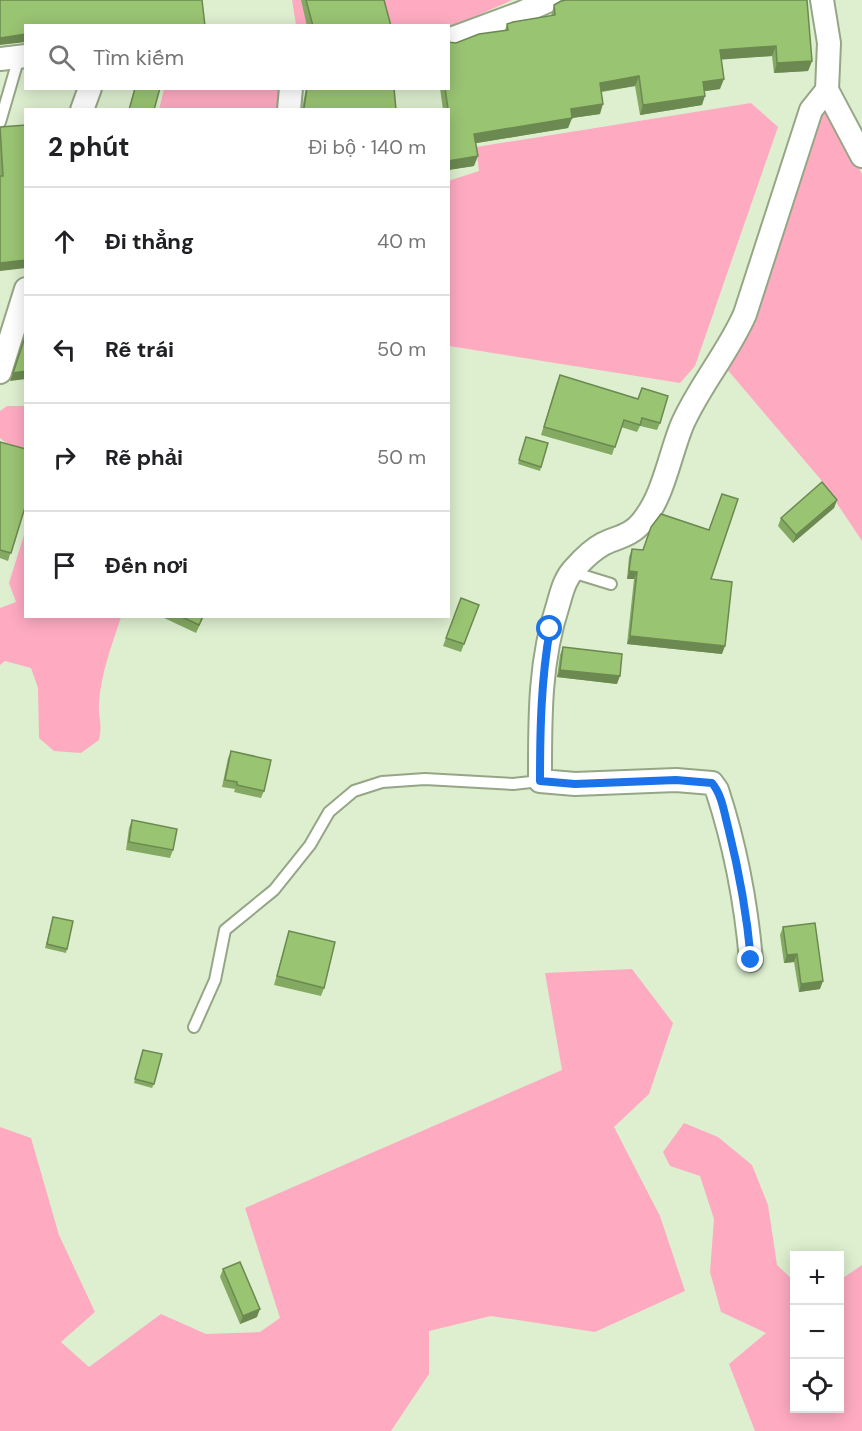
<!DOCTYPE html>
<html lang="vi">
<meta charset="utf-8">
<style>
body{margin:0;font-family:"DM Sans",sans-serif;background:#f6f6f6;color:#202124}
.controls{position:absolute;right:18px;bottom:18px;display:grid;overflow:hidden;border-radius:0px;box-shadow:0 3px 15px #0003}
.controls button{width:54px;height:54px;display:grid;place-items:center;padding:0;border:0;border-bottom:2px solid #e0e0e0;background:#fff;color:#202124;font:30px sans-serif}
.stop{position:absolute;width:18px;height:18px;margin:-14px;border:4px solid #1a73e8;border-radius:50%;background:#fff}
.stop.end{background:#1a73e8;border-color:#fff;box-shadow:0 2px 6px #0008}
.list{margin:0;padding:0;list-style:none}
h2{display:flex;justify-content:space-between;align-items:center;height:78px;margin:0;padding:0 24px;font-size:26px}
h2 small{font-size:20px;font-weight:400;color:#757577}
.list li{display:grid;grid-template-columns:39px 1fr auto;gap:18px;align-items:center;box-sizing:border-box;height:108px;padding:0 24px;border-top:2px solid #e0e0e0}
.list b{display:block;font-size:22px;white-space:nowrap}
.list em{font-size:20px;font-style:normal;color:#757577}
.icon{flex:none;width:33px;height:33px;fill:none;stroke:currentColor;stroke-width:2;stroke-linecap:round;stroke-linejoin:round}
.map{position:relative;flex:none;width:862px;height:1431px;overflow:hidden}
.search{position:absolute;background:#fff;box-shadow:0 3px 15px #0003;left:24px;top:24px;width:426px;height:66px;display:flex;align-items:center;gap:15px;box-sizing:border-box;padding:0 21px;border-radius:0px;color:#757577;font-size:22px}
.panel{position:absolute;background:#fff;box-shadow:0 3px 15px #0003;left:24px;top:108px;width:426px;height:510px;border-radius:0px}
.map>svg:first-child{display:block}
</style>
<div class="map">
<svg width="862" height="1431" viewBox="0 0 862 1431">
<rect width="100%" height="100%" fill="#ddefcf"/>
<g fill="#feabc2">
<polygon points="292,0 512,0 449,28 448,26 296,25"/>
<polygon points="164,89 286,89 283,109 159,110"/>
<polygon points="751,103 778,127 695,366 680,383 449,346 448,181 479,171 476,147"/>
<polygon points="825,106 862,174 862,541 822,481 726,368 815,114"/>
<polygon points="7,406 25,406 25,449 6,443 0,438 0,411"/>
<path d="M25,532L26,616L121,617C112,645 101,673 99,703C98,719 103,723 99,740L81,753L54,751L39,738L38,688L31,668L5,661L0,665V608L16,602L9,583Z"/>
<polygon points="632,969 673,1023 649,1094 614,1127 660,1216 685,1291 595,1332 491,1316 429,1331 429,1374 391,1431 0,1431 0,1127 31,1138 59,1235 95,1312 61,1342 89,1367 161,1314 206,1334 260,1332 280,1318 245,1208 562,1070 545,973"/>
<polygon points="684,1123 718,1137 752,1165 768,1205 777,1265 794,1281 794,1408 840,1408 840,1280 862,1265 862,1431 755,1431 729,1364 766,1333 721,1312 710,1272 714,1219 700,1176 670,1166 663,1152"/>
</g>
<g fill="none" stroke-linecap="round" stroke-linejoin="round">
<g stroke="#95a687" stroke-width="14">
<g id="lane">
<polyline points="0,122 19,57"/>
<polyline points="572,572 611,584"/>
<polyline points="194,1027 215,980 225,930 274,890 310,845 329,812 354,791 382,782 425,779 513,784 540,781"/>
</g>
</g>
<g stroke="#95a687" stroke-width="26">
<g id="street">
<polyline points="448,40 521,13 550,0"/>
<polyline points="0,59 26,56"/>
<polyline points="827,90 862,156"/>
<polyline points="82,110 90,88"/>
<polyline points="289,110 291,88"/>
<polyline points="0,372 26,289"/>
<path d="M751,960C746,902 735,845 717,790L712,783L676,780L575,784L540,781C540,721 539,662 558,605C562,591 565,578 575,568C583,559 592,550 603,544C617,537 631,536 642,522C664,495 669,457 682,425C699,386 728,353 745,314L811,110L827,90L829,43L822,0"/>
</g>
</g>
<use href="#lane" stroke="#fff" stroke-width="10"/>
<use href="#street" stroke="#fff" stroke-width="22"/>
</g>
<g fill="#84a962">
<polygon points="301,0 384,0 391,26 307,26"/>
<polygon points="807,0 812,61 808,71 774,73 772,56 721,59 720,89 704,91 702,105 640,115 635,86 602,92 600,114 572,118 568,128 476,143 474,166 448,170 448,110 443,110 440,88 448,88 456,43 505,30 507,24 551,16 554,5"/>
<polygon points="306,88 307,88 396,110 302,109"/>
<polygon points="26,125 0,271 0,127"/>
<polygon points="557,382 660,423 657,430 640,426 637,432 621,427 612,455 541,435"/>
<polygon points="526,437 548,443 540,471 518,464"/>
<polygon points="0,442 26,449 26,513 23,512 8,561 0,558"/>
<polygon points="837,500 834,508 793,543 778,526 781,518"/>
<polygon points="632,549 711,579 722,654 627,644 634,579 627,579 629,557"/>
<polygon points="461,598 479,605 461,652 443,646"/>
<polygon points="160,616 204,616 196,633"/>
<polygon points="563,647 617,684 557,677 560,655"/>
<polygon points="231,751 264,791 261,798 234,792 235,789 222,787 228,758"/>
<polygon points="132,820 173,850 170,858 126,850 129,828"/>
<polygon points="53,917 67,949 66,953 45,948"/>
<polygon points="783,927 820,989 799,992 794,962 784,963 780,935"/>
<polygon points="289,931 324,988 321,996 274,985"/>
<polygon points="142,1054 154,1084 152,1088 134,1083"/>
<polygon points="223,1269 257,1317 240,1324 220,1277"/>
</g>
<g fill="#6b8950">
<polygon points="26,34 26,42 0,45 0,38 2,37"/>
<polygon points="776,46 772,56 716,60 720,50"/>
<polygon points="812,61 808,71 774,73 777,63"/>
<polygon points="639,76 635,86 597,92 600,83"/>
<polygon points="724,79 720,89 699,92 703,82"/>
<polygon points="705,96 702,105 640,115 643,105"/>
<polygon points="603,104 600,114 572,118 568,128 471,144 474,134 571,109"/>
<polygon points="478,156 474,166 448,170 448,161"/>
<polygon points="26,260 26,268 0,271 0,263"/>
<polygon points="26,371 26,379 10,381 13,373"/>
<polygon points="837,500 834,508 793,543 796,535"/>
<polygon points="629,571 637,572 634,579 627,579"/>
<polygon points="630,636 725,646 722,654 627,644"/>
<polygon points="560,670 620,676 617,684 557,677"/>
<polygon points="797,954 794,962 784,963 787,955"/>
<polygon points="823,981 820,989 799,992 801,984"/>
<polygon points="260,1309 257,1317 240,1324 243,1316"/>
</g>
<g fill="#99c472" stroke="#6b8950" stroke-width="1.5">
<polygon points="0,0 202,0 205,26 26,26 26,34 0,38"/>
<polygon points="306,0 384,0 391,26 313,26"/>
<polygon points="566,0 807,0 812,61 777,63 776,46 720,50 724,79 703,82 705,96 643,105 639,76 600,83 603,104 571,109 572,118 474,134 478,156 448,161 448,110 444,110 448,109 445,88 448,88 448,42 456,43 479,34 508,30 507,24 513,22 555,15 554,5 561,1"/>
<polygon points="135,88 160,88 154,110 129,110"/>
<polygon points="307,88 394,88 396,110 301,110 304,108"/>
<polygon points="26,125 26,260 0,263 0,176 3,176 0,127"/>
<polygon points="26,334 26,371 13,373"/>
<polygon points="560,375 638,399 642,388 668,396 660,423 642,418 640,425 624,420 615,447 544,427"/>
<polygon points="526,437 548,443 541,467 519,460"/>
<polygon points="0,442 26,449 26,504 11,553 0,550"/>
<polygon points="822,482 837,500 796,535 781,518"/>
<polygon points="722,494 738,499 711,579 732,582 725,646 630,636 637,572 629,571 632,549 643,550 651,527 661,514 709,530"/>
<polygon points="461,598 479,605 464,644 446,638"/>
<polygon points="180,616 203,616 199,625"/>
<polygon points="563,647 622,654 620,676 560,670"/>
<polygon points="231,751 271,760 264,791 237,785 237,782 225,780"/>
<polygon points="132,820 177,829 173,850 129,842"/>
<polygon points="53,917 73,921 67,949 47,944"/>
<polygon points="815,923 823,981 801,984 797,954 787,955 783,927"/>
<polygon points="289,931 335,942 324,988 277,976"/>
<polygon points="143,1050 162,1054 154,1084 135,1079"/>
<polygon points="240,1262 260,1309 243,1316 223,1269"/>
</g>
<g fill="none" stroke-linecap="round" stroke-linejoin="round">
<path stroke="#1a73e8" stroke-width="8" d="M550,629C541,680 540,730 540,781L575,784L676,780L712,783C722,795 724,812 728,827C739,871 747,915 751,960"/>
</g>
</svg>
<div class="controls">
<button>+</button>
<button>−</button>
<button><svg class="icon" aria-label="locate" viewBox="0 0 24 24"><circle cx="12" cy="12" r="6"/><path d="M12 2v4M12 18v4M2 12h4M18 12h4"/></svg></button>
</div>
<div class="stop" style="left:550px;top:629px"></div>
<div class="stop end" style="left:751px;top:960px"></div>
<div class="search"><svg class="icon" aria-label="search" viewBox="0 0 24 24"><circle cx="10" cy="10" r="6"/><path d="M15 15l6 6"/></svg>Tìm kiếm</div>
<section class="panel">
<h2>2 phút<small>Đi bộ · 140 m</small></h2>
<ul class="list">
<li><svg class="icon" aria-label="ahead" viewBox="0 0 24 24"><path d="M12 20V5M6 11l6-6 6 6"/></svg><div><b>Đi thẳng</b></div><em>40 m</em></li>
<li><svg class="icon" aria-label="left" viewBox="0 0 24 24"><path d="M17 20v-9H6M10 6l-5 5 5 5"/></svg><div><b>Rẽ trái</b></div><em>50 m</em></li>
<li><svg class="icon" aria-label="right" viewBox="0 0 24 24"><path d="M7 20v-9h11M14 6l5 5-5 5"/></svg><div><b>Rẽ phải</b></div><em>50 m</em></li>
<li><svg class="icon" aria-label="arrive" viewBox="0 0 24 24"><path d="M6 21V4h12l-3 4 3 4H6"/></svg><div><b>Đến nơi</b></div></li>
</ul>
</section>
</div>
